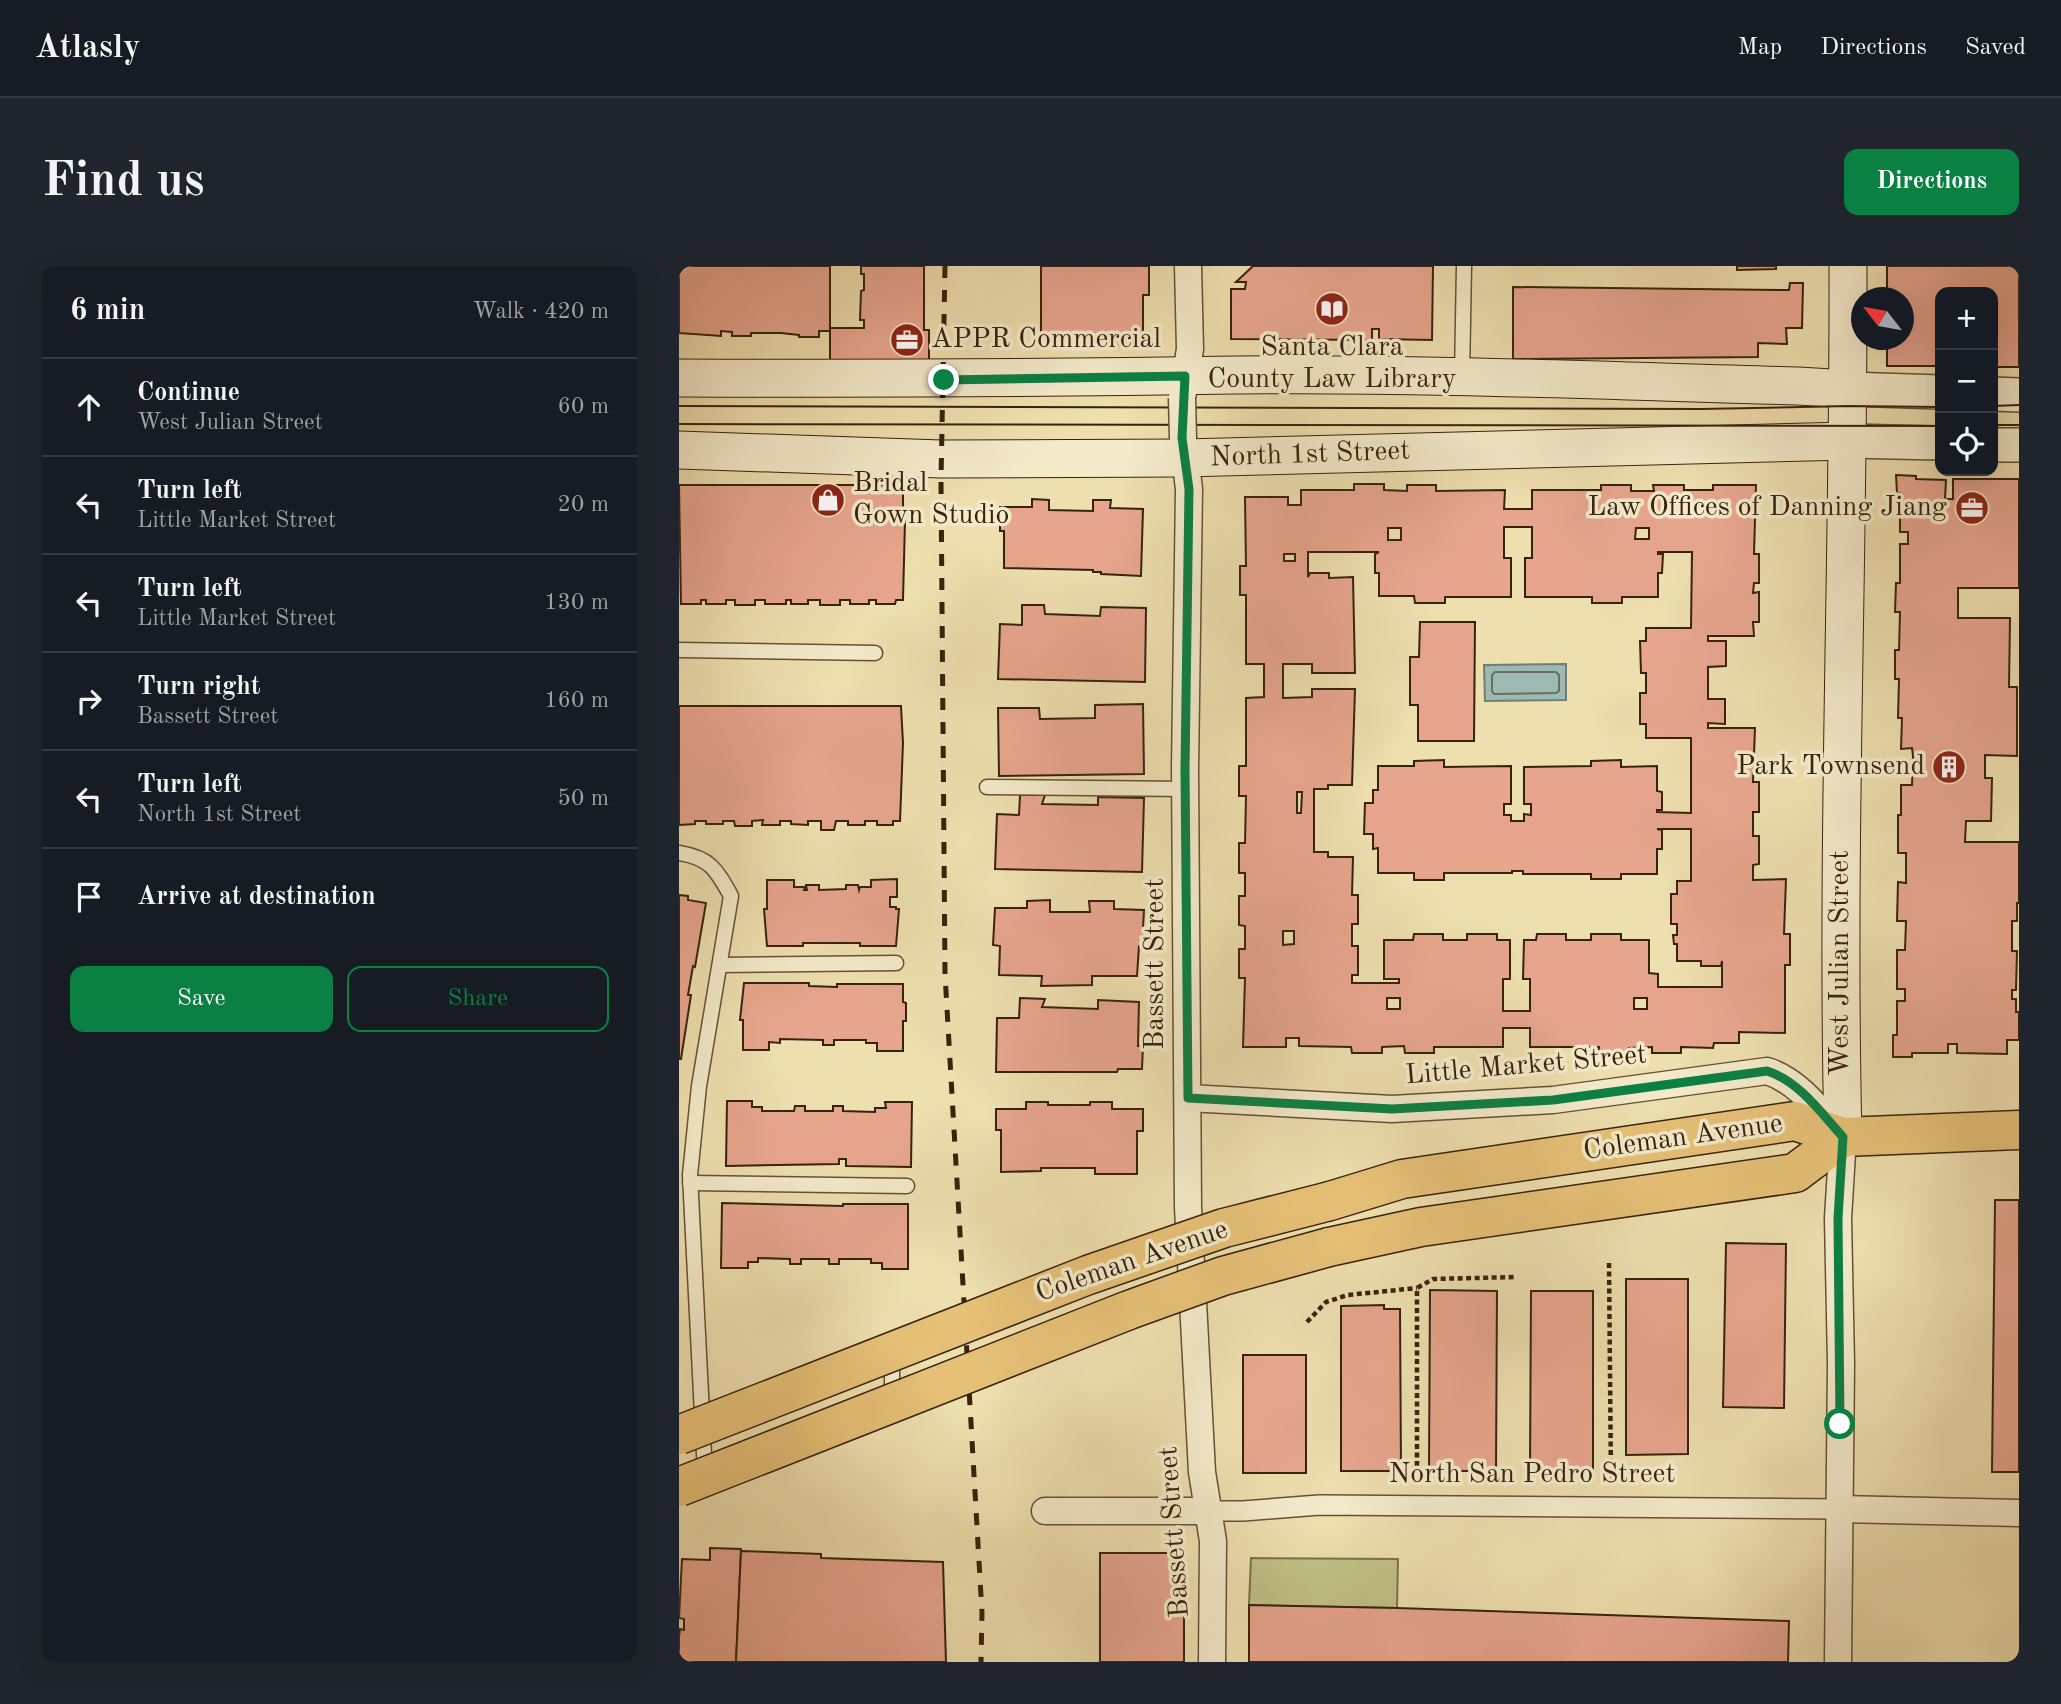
<!DOCTYPE html>
<meta charset="utf-8">
<style>
body{margin:0;font-family:"Old Standard TT",serif;background:#20242c;color:#f1f3f6}
.controls{position:absolute;right:21px;top:21px;display:grid;overflow:hidden;border-radius:14px;box-shadow:0 7px 28px #0002}
.controls button{width:63px;height:63px;display:grid;place-items:center;padding:0;border:0;border-bottom:2px solid #363941;background:#171b24;color:#f1f3f6;font:35px sans-serif}
.compass{position:absolute;left:1172px;top:21px;width:63px;height:63px;border-radius:50%;background:#171b24;box-shadow:0 7px 28px #0002;rotate:301deg}
.stop{position:absolute;width:21px;height:21px;margin:-16px;border:5px solid #0b8043;border-radius:50%;background:#fff}
.stop.end{background:#0b8043;border-color:#fff;box-shadow:0 2px 7px #0008}
.list{margin:0;padding:0;list-style:none}
h2{display:flex;justify-content:space-between;align-items:center;height:91px;margin:0;padding:0 28px;font-size:30px}
h2 small{font-size:23px;font-weight:400;color:#9ea1a6}
.list li{display:grid;grid-template-columns:46px 1fr auto;gap:21px;align-items:center;box-sizing:border-box;height:98px;padding:0 28px;border-top:2px solid #363941}
.list b{display:block;font-size:26px;white-space:nowrap}
.list p{margin:0;font-size:23px;white-space:nowrap;color:#9ea1a6}
.list em{font-size:23px;font-style:normal;color:#9ea1a6}
.actions{display:flex;gap:14px;padding:21px 28px}
.actions a{flex:1;padding:16px 0;border:2px solid #0b8043;border-radius:14px;text-align:center;font-size:24px;color:#0b8043}
.actions .main{background:#0b8043;color:#fff}
.icon{flex:none;width:38px;height:38px;fill:none;stroke:currentColor;stroke-width:2;stroke-linecap:round;stroke-linejoin:round}
.map{position:relative;flex:none;width:1340px;height:1396px;overflow:hidden;border-radius:14px}
header{display:flex;align-items:center;gap:42px;box-sizing:border-box;height:98px;padding:0 35px;background:#171b24;border-bottom:2px solid #363941}
header strong{font-size:33px}
nav{display:flex;gap:38px;margin-inline-start:auto;font-size:24px}
.intro{display:flex;align-items:center;justify-content:space-between;box-sizing:border-box;height:168px;padding:0 42px}
h1{margin:0;font-size:49px}
.button{padding:18px 32px;border-radius:14px;background:#0b8043;color:#fff;font-size:24px;font-weight:700}
main{display:flex;gap:42px;padding:0 42px}
aside{flex:1;background:#171b24;border-radius:14px;box-shadow:0 7px 28px #0002}
.map>svg:first-child{display:block}
</style>
<header>
<strong>Atlasly</strong>
<nav><a>Map</a><a>Directions</a><a>Saved</a></nav>
</header>
<div class="intro"><h1>Find us</h1><a class="button">Directions</a></div>
<main>
<aside>
<h2>6 min<small>Walk · 420 m</small></h2>
<ul class="list">
<li><svg class="icon" aria-label="ahead" viewBox="0 0 24 24"><path d="M12 20V5M6 11l6-6 6 6"/></svg><div><b>Continue</b><p>West Julian Street</p></div><em>60 m</em></li>
<li><svg class="icon" aria-label="left" viewBox="0 0 24 24"><path d="M17 20v-9H6M10 6l-5 5 5 5"/></svg><div><b>Turn left</b><p>Little Market Street</p></div><em>20 m</em></li>
<li><svg class="icon" aria-label="left" viewBox="0 0 24 24"><path d="M17 20v-9H6M10 6l-5 5 5 5"/></svg><div><b>Turn left</b><p>Little Market Street</p></div><em>130 m</em></li>
<li><svg class="icon" aria-label="right" viewBox="0 0 24 24"><path d="M7 20v-9h11M14 6l5 5-5 5"/></svg><div><b>Turn right</b><p>Bassett Street</p></div><em>160 m</em></li>
<li><svg class="icon" aria-label="left" viewBox="0 0 24 24"><path d="M17 20v-9H6M10 6l-5 5 5 5"/></svg><div><b>Turn left</b><p>North 1st Street</p></div><em>50 m</em></li>
<li><svg class="icon" aria-label="arrive" viewBox="0 0 24 24"><path d="M6 21V4h12l-3 4 3 4H6"/></svg><div><b>Arrive at destination</b></div></li>
</ul>
<div class="actions"><a class="main">Save</a><a>Share</a></div>
</aside>
<div class="map">
<svg width="1340" height="1396" viewBox="0 0 1340 1396">
<rect width="100%" height="100%" fill="#eedfae"/>
<filter id="stains"><feTurbulence type="fractalNoise" baseFrequency=".00286" numOctaves="4"/><feColorMatrix values="0 0 0 0 .2 0 0 0 0 .09 0 0 0 0 .02 0 0 0 .5 -.17"/></filter>
<radialGradient id="worn" r=".72"><stop offset=".6" stop-color="#630" stop-opacity="0"/><stop offset="1" stop-color="#630" stop-opacity=".3"/></radialGradient>
<polygon fill="#c0c085" stroke="#7c714a" stroke-width="2" points="572,1292 719,1293 718,1342 570,1339"/>
<polygon fill="#9cbab3" stroke="#747d71" stroke-width="2" points="887,398 887,434 806,435 805,399"/>
<g fill="none" stroke-linecap="round" stroke-linejoin="round">
<polygon stroke="#6a6e61" stroke-width="2" points="816,406 877,406 880,409 880,425 877,427 815,428 813,425 813,409"/>
</g>
<g fill="#e7a58e" stroke="#37220f" stroke-width="2" fill-rule="evenodd">
<polygon points="0,0 151,0 151,65 140,65 140,71 120,71 120,69 102,67 72,67 72,70 53,70 53,66 42,65 42,70 0,67"/>
<polygon points="182,0 245,0 245,64 250,64 250,94 151,94 151,62 185,62 185,54 181,54 182,25 185,24 185,8 182,8"/>
<polygon points="362,0 470,0 470,29 464,29 464,79 362,80"/>
<polygon points="574,0 754,0 753,74 700,73 700,63 693,63 693,74 552,73 552,23 566,23 567,16 557,16"/>
<polygon points="1058,0 1097,0 1097,3 1058,4"/>
<polygon points="1208,0 1340,0 1340,101 1314,101 1314,26 1261,26 1261,100 1208,100 1208,74 1224,74 1224,32 1208,32"/>
<polygon points="1111,17 1124,17 1123,62 1107,62 1108,78 1079,77 1079,91 834,93 834,21 1110,24"/>
<polygon points="1217,209 1237,210 1237,213 1267,214 1266,233 1274,233 1274,213 1340,213 1340,322 1279,322 1279,352 1331,352 1330,421 1338,421 1338,490 1306,489 1306,512 1313,512 1312,555 1287,555 1286,576 1340,576 1340,637 1338,637 1338,655 1333,655 1333,685 1338,685 1337,724 1333,724 1333,733 1337,733 1337,746 1340,746 1340,774 1328,774 1328,788 1278,787 1278,778 1269,778 1269,787 1233,787 1233,791 1214,791 1214,769 1218,769 1218,735 1226,735 1226,723 1218,723 1218,684 1226,684 1227,655 1218,655 1219,616 1227,617 1227,587 1219,587 1219,549 1222,549 1222,519 1233,519 1234,490 1233,482 1222,483 1223,452 1219,452 1220,413 1216,413 1216,384 1220,384 1221,346 1216,346 1217,317 1221,317 1221,278 1229,278 1229,266 1221,266 1221,227 1218,227"/>
<path d="M675,218H705V224L728,225V219H757V225L826,224L825,243H853V224H922V219H952V225H975L974,219H1005V224H1034V219H1077L1075,288H1080V317H1075L1074,327L1080,326V356H1074L1075,370H1029V375H1047V400L1029,401V433H1046V458L1029,457V462H1076L1074,516H1080V546H1074V570H1080V598L1074,599V614L1107,613L1105,668H1111V699H1106V767L1060,766V777H1035L1034,782L1002,781V787H973V781L950,782V787H919L920,781H851V762H824V781H755V787H726L725,780L703,781V787H673L672,781L620,780V772H607V781H564L566,712H560V683H566V660L560,659V630H566V607H560V577H566L567,530H560V500H567V432L585,431V398H567V329H561V300H567L566,231H609V239H622V224H675ZM825,261H853V292H846V331H913V337H943V331H979V307H983L984,288H979V286H1013L1012,362H967V375H961L962,407H967V427H961V458H967V472H1012V547L978,546V544H983V526L978,525V500L942,501V494L912,495V500L845,501V538H852V549L845,548V555H832V549H825V538H832V500L765,501V494L735,495V500H699V524H694V537H686L685,568H694V583L699,582V607H735V614H765V607H833V605H844V608H912V613H942V608H978V583H983V564L978,563H1012V615H998V628H992V658H998V669H994L995,678H998V695H1022V700H1042L1043,695V721H979V708L970,707V674H942V668H912V674H887V668H858L857,674H845L844,713H851V745H824V713H831V674H818V668H788V674H764V668H735L734,674H705V713H720V717H673V709H679V680H673V658H679V629H673L674,591H649V586H635V523H649V519H673L676,423H633V431L604,432V398H633V407H676L674,311L650,312V307H631L629,311V286H700L696,288V307H700V330H735L736,337H766V331H832V292H825ZM709,262H722V274H709ZM957,262H970V273H956ZM605,288H616V295H605ZM618,526H623L622,547H618ZM604,665H615V678L604,679ZM708,732H721V743H708ZM955,732H968V743H955Z"/>
<polygon points="0,219 224,219 224,255 226,255 224,334 217,334 216,338 197,338 197,334 190,334 190,338 171,338 171,334 161,334 161,339 141,339 141,334 129,334 129,338 112,338 112,334 107,334 107,338 86,338 86,334 76,334 76,339 56,339 56,334 47,334 47,338 27,338 27,334 22,334 22,338 2,338"/>
<polygon points="353,233 370,234 370,244 414,245 414,234 432,234 431,242 464,243 462,310 422,308 422,306 414,306 414,304 325,302 325,265 321,265 321,241 353,241"/>
<polygon points="343,339 365,339 366,348 421,350 422,341 467,342 466,416 319,413 321,358 343,359"/>
<polygon points="741,356 796,356 795,475 739,475 739,439 731,439 731,391 740,391"/>
<polygon points="464,438 465,508 320,510 319,442 360,442 361,453 416,452 416,439"/>
<polygon points="0,440 222,440 224,477 221,555 214,555 214,559 198,559 198,555 186,555 186,559 169,559 169,555 157,555 155,564 142,564 142,555 129,555 129,559 112,558 112,555 101,555 101,559 83,559 84,554 73,555 73,560 56,560 55,555 44,555 44,558 27,558 27,555 16,555 16,558 0,559"/>
<polygon points="341,529 366,529 363,538 419,539 419,531 465,532 463,606 316,603 318,548 340,549"/>
<polygon points="218,613 218,631 211,631 211,641 217,641 217,643 220,643 217,680 181,680 181,677 124,677 124,680 88,680 85,643 88,643 88,614 115,614 115,621 126,621 125,624 128,624 127,619 140,619 140,624 167,623 167,619 179,619 180,624 181,621 192,621 192,614"/>
<polygon points="0,629 9,630 9,634 27,637 16,701 14,700 9,729 12,729 2,793 0,793"/>
<polygon points="371,634 371,646 411,646 410,635 435,635 435,643 465,644 463,680 460,680 458,710 413,710 413,719 362,720 363,710 320,709 321,680 314,679 316,642 348,642 348,635"/>
<polygon points="65,717 130,717 130,720 158,721 158,718 224,718 224,736 227,737 227,755 224,755 224,785 198,785 198,777 187,777 187,774 155,774 155,779 144,779 144,774 101,773 101,777 90,776 90,784 64,784 64,754 61,754"/>
<polygon points="341,732 366,733 363,741 419,743 419,734 460,736 459,780 464,780 463,803 439,803 438,806 317,806 318,752 340,752"/>
<polygon points="48,835 73,835 73,841 83,841 83,845 115,845 116,840 126,840 126,845 154,845 154,840 164,840 164,845 196,846 196,842 207,842 206,836 233,836 232,901 167,900 167,893 160,893 160,898 47,900"/>
<polygon points="347,836 369,836 369,839 411,839 411,836 433,836 433,843 464,843 464,865 458,865 458,908 416,908 416,902 362,902 362,905 322,906 322,864 317,864 317,843 347,843"/>
<polygon points="1316,934 1340,934 1340,1206 1313,1206"/>
<polygon points="43,937 164,940 164,938 229,938 229,1003 203,1003 203,997 192,997 192,993 160,993 160,998 150,998 150,993 122,993 122,998 111,998 111,993 79,992 79,996 69,996 69,1002 42,1002"/>
<polygon points="1047,977 1107,978 1105,1142 1044,1141"/>
<polygon points="947,1013 1009,1013 1009,1188 947,1189"/>
<polygon points="751,1024 818,1025 817,1205 750,1205"/>
<polygon points="852,1025 914,1025 914,1205 851,1205"/>
<polygon points="705,1039 705,1043 721,1043 722,1205 662,1205 662,1040"/>
<rect x="564" y="1089" width="63" height="118"/>
<polygon points="31,1282 62,1283 57,1396 0,1396 0,1371 1,1363 5,1364 5,1353 0,1352 3,1293 31,1294"/>
<polygon points="62,1285 142,1288 142,1292 264,1296 267,1396 57,1396"/>
<rect x="421" y="1287" width="84" height="109"/>
<polygon points="570,1339 718,1342 1110,1355 1109,1396 570,1396"/>
</g>
<g fill="none" stroke-linecap="round" stroke-linejoin="round">
<g stroke="#655137" stroke-width="17">
<g id="service">
<polyline points="783,110 785,0"/>
<polyline points="0,384 196,387"/>
<polyline points="308,521 507,523"/>
<path d="M0,587C31,592 37,603 52,630L20,820L11,909L26,1208"/>
<polyline points="41,699 217,697"/>
<polyline points="11,917 228,920"/>
<polyline points="213,1134 213,1087"/>
</g>
</g>
<g stroke="#655137" stroke-width="22">
<polyline id="pedestrian" points="529,1245 564,1245 640,1239 1160,1243"/>
</g>
<g stroke="#655137" stroke-width="29">
<g id="minor">
<polyline points="504,127 511,83 509,0"/>
<polyline points="504,174 510,223 506,503 509,941 523,1206 534,1275 533,1396"/>
<path d="M509,832L713,843L874,834L1088,805C1120,815 1142,847 1164,871L1159,952L1162,1098L1159,1396"/>
<polyline points="1160,1243 1340,1247"/>
<polyline points="366,1245 529,1245"/>
</g>
</g>
<g stroke="#655137" stroke-width="36">
<g id="tertiary">
<polyline points="1169,123 1261,126"/>
<polyline points="1314,128 1340,129"/>
<polyline points="1169,175 1261,177"/>
<polyline points="1314,179 1340,179"/>
</g>
</g>
<g stroke="#37220f" stroke-width="39">
<g id="secondary">
<path d="M0,112C186,113 371,112 557,109C744,107 932,115 1119,120L1169,123"/>
<polyline points="0,184 262,193 505,192 1169,175"/>
<path d="M1164,871C1157,580 1170,290 1169,0"/>
</g>
</g>
<g stroke="#37220f" stroke-width="41">
<g id="primary">
<polyline points="651,935 723,913 1116,855 1164,871 1340,864"/>
<polyline points="650,981 742,961 1116,907 1164,871"/>
</g>
</g>
<g stroke="#37220f" stroke-width="4.5" stroke-dasharray="5 3.5" stroke-linecap="butt">
<polyline points="930,997 932,1216"/>
<polyline points="628,1056 647,1036 669,1029 738,1022"/>
<polyline points="738,1217 738,1022 754,1013 837,1011"/>
</g>
<use href="#service" stroke="#f4eaca" stroke-width="14"/>
<use href="#pedestrian" stroke="#f4eaca" stroke-width="19"/>
<use href="#minor" stroke="#f4eaca" stroke-width="26"/>
<use href="#tertiary" stroke="#f4eaca" stroke-width="33"/>
<use href="#secondary" stroke="#f4eaca" stroke-width="37"/>
<use href="#primary" stroke="#e7c077" stroke-width="38"/>
<g stroke="#37220f" stroke-width="2">
<polyline points="0,140 1022,143 1169,140 1261,141"/>
<polyline points="1314,140 1340,139"/>
<polyline points="0,158 1261,160"/>
<polyline points="1314,159 1340,159"/>
</g>
<polyline stroke="#37220f" stroke-width="5" stroke-dasharray="12 12" stroke-linecap="butt" points="266,0 262,215 266,708 303,1347 302,1396"/>
<g stroke="#655137" stroke-width="29" stroke-linecap="butt">
<polyline id="minor-bridge" points="503,132 504,172"/>
</g>
<g stroke="#37220f" stroke-width="41" stroke-linecap="butt">
<g id="primary-bridge">
<polyline points="0,1169 409,1009 545,962 651,935"/>
<polyline points="0,1221 450,1044 544,1010 650,981"/>
</g>
</g>
<use href="#minor-bridge" stroke="#f4eaca" stroke-width="26"/>
<use href="#primary-bridge" stroke="#e7c077" stroke-width="38"/>
</g>
<g fill="none" stroke-linecap="round" stroke-linejoin="round">
<path stroke="#0b8043" stroke-width="9" d="M265,114L506,110L503,172L510,223L506,503L509,832L713,843L874,834L1088,805C1120,815 1142,847 1164,871L1159,952L1161,1158"/>
</g>
<defs>
<g id="library-disc" transform="scale(1.75)"><circle r="9.5" fill="#8f2418" stroke="#f4eaca"/><path d="M-6-4Q-3-5.5-.7-3.5V5Q-3 3-6 4ZM6-4Q3-5.5 .7-3.5V5Q3 3 6 4Z" fill="#fff"/></g>
<g id="office-disc" transform="scale(1.75)"><circle r="9.5" fill="#8f2418" stroke="#f4eaca"/><path d="M-6-3h4V-5.5h4V-3h4V5H-6ZM-1-4.5V-3h2v-1.5ZM-6 0V1H6V0Z" fill="#fff"/></g>
<g id="shop-disc" transform="scale(1.75)"><circle r="9.5" fill="#8f2418" stroke="#f4eaca"/><path d="M-5-2.5h2.3a2.7 3.5 0 0 1 5.4 0H5L5.5 6h-11ZM-1.5-2.5h3a1.5 2.3 0 0 0-3 0Z" fill="#fff"/></g>
<g id="building-disc" transform="scale(1.75)"><circle r="9.5" fill="#8f2418" stroke="#f4eaca"/><path d="M-4-6H4V6H1V3H-1V6H-4ZM-2.5-4.3h1.7v1.8h-1.7ZM.8-4.3h1.7v1.8H.8ZM-2.5-1h1.7V.8h-1.7ZM.8-1h1.7V.8H.8Z" fill="#fff"/></g>
</defs>
<g fill-rule="evenodd">
<use href="#library-disc" x="653" y="43"/>
<use href="#office-disc" x="228" y="74"/>
<use href="#shop-disc" x="149" y="234"/>
<use href="#office-disc" x="1293" y="242"/>
<use href="#building-disc" x="1270" y="501"/>
</g>
<g text-anchor="middle" dominant-baseline="central" stroke-width="7" stroke-linejoin="round" paint-order="stroke">
<g font-size="28" fill="#37220f" stroke="#f4eaca" text-anchor="start">
<text x="252" y="74">APPR Commercial</text>
<text x="653" y="82" text-anchor="middle">Santa Clara<tspan x="653" dy="32">County Law Library</tspan></text>
<text x="174" y="218">Bridal<tspan x="174" dy="32">Gown Studio</tspan></text>
<text x="1268" y="242" text-anchor="end">Law Offices of Danning Jiang</text>
<text x="1246" y="501" text-anchor="end">Park Townsend</text>
</g>
<g font-size="28" fill="#37220f" stroke="#f4eaca">
<text transform="translate(631 189) rotate(-2)">North 1st Street</text>
<text transform="translate(1162 697) rotate(-90)">West Julian Street</text>
<text transform="translate(477 698) rotate(-90)">Bassett Street</text>
<text transform="translate(847 800) rotate(-5)">Little Market Street</text>
<text transform="translate(1004 872) rotate(-8)">Coleman Avenue</text>
<text transform="translate(453 996) rotate(-19)">Coleman Avenue</text>
<text x="853" y="1209">North San Pedro Street</text>
<text transform="translate(496 1266) rotate(-94)">Bassett Street</text>
</g>
</g>
<rect width="100%" height="100%" filter="url(#stains)"/>
<rect width="100%" height="100%" fill="url(#worn)"/>
</svg>
<div class="controls">
<button>+</button>
<button>−</button>
<button><svg class="icon" aria-label="locate" viewBox="0 0 24 24"><circle cx="12" cy="12" r="6"/><path d="M12 2v4M12 18v4M2 12h4M18 12h4"/></svg></button>
</div>
<svg class="compass" viewBox="-18 -18 36 36"><path d="M0-13l5 13h-10z" fill="#e53935"/><path d="M0 13l5-13h-10z" fill="#9ea1a6"/></svg>
<div class="stop" style="left:1161px;top:1158px"></div>
<div class="stop end" style="left:265px;top:114px"></div>
</div>
</main>
